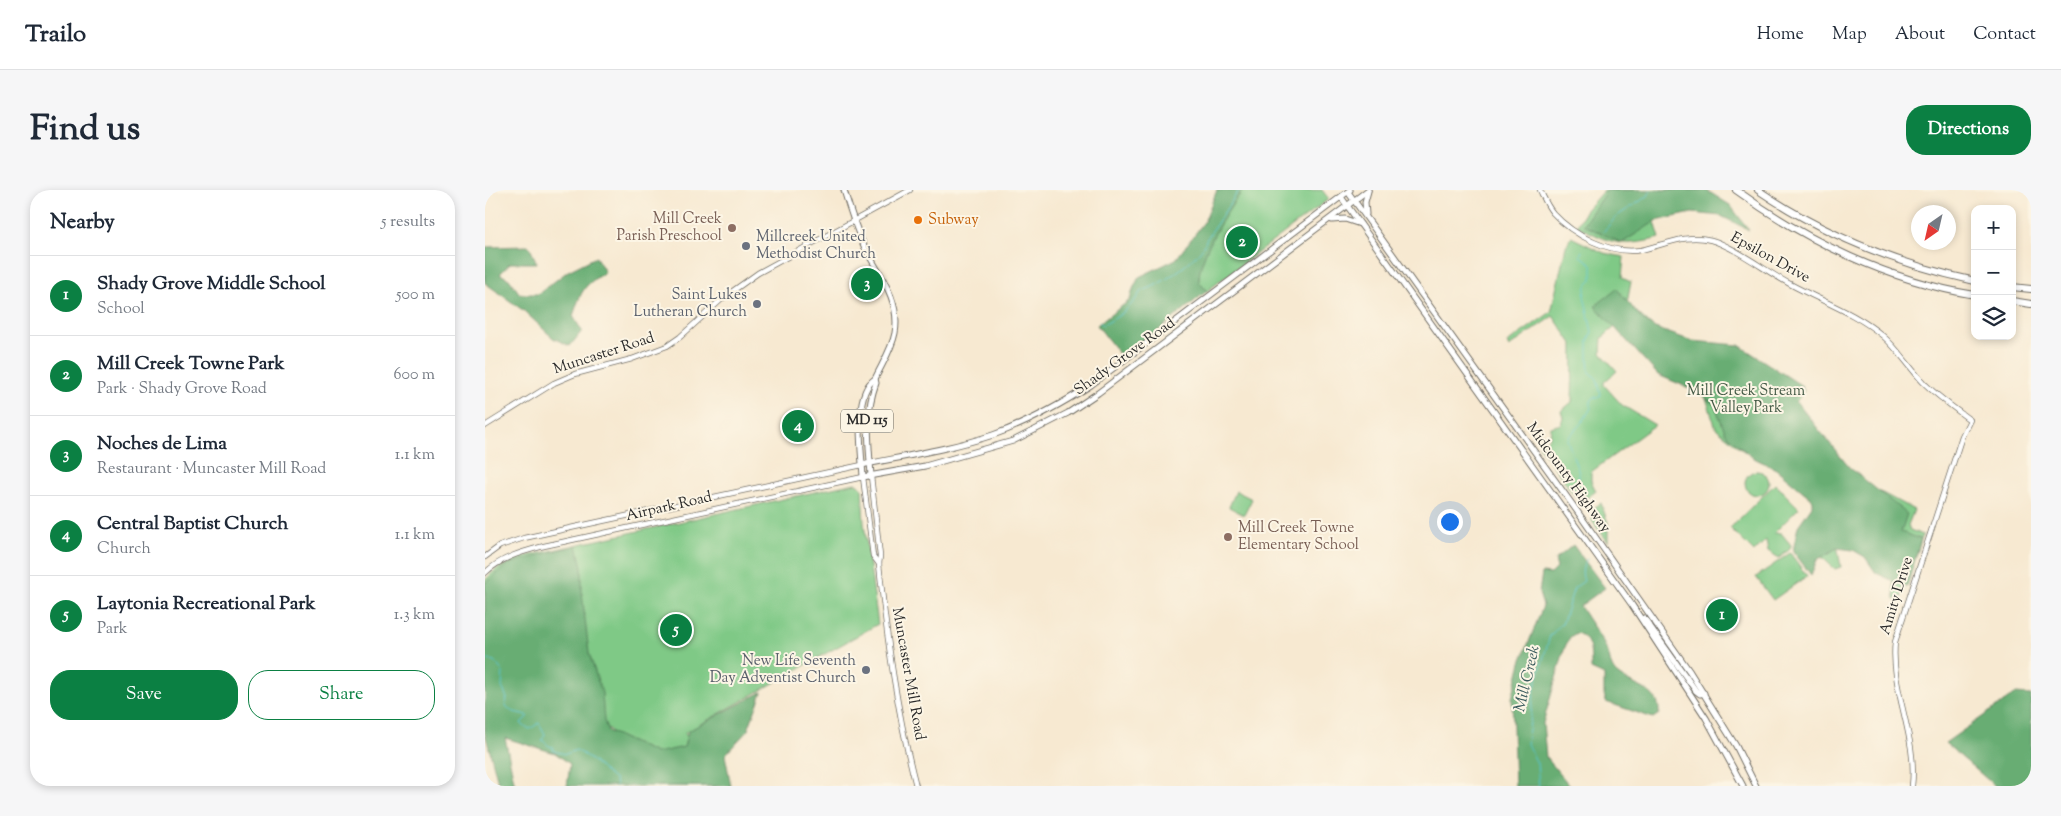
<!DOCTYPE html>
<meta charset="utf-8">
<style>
body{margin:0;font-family:"Sorts Mill Goudy",serif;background:#f6f6f7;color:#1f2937}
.controls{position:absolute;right:15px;top:15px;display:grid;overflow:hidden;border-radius:10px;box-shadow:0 2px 8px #0003}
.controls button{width:45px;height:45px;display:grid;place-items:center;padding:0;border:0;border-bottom:1px solid #e0e1e3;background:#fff;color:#1f2937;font:25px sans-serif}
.compass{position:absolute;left:1426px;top:15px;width:45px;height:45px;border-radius:50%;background:#fff;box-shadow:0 2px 8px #0003;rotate:214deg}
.you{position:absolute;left:964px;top:331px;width:18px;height:18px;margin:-12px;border:4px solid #fff;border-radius:50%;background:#1a73e8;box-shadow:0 0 0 8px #1a73e833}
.badge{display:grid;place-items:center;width:32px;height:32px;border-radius:50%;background:#0b8043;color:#fff;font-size:16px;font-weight:700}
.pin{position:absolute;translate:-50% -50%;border:2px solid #fff;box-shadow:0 1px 5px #0006}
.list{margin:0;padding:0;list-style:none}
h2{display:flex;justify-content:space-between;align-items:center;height:65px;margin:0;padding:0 20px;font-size:21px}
h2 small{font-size:16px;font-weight:400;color:#747a83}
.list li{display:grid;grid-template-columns:32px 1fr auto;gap:15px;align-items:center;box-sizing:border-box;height:80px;padding:0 20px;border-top:1px solid #e0e1e3}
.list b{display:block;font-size:19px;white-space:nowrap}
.list p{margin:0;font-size:16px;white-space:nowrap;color:#747a83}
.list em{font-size:16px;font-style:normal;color:#747a83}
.actions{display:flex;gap:10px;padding:15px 20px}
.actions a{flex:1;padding:11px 0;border:1px solid #0b8043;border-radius:20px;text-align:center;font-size:18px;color:#0b8043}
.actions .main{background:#0b8043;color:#fff}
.icon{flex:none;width:28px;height:28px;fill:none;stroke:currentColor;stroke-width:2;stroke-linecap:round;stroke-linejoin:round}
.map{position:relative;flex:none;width:1546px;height:596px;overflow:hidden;border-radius:20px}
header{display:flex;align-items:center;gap:30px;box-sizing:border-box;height:70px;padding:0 25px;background:#fff;border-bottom:1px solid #e0e1e3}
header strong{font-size:24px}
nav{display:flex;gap:28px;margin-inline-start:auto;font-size:18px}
.intro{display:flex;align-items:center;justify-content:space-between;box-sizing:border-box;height:120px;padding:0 30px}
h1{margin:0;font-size:35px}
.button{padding:12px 22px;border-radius:20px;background:#0b8043;color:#fff;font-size:18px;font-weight:700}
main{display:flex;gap:30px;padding:0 30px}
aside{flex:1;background:#fff;border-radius:20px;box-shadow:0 2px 8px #0003}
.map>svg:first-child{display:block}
</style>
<header>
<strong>Trailo</strong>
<nav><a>Home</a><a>Map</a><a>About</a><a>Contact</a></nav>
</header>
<div class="intro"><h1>Find us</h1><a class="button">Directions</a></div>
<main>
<aside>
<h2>Nearby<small>5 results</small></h2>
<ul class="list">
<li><span class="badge">1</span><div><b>Shady Grove Middle School</b><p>School</p></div><em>500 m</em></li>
<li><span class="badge">2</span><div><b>Mill Creek Towne Park</b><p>Park · Shady Grove Road</p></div><em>600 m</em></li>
<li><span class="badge">3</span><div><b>Noches de Lima</b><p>Restaurant · Muncaster Mill Road</p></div><em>1.1 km</em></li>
<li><span class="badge">4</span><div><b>Central Baptist Church</b><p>Church</p></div><em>1.1 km</em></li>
<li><span class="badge">5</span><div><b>Laytonia Recreational Park</b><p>Park</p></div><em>1.3 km</em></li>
</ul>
<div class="actions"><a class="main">Save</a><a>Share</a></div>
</aside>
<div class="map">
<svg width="1546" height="596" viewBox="0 0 1546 596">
<rect width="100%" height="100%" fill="#fcf5e5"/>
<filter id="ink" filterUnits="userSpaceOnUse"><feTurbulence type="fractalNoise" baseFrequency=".02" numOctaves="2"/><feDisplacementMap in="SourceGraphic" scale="10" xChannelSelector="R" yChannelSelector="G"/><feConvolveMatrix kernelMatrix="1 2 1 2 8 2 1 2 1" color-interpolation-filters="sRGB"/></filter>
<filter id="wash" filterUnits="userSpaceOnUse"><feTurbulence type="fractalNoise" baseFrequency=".0096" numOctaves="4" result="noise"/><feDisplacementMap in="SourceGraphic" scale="20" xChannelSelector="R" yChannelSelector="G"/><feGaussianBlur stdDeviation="1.12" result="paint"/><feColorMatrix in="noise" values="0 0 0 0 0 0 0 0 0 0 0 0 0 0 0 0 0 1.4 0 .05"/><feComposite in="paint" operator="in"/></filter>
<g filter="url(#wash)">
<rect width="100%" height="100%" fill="#f7e9d1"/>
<g fill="#7fc986" stroke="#557a58">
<path d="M758,0H837L844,9L722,101L714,93C711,68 743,19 758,0Z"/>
<path d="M1119,0H1216L1169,29L1175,48C1135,58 1127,53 1092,36L1100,21Z"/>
<polygon points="1086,47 1119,63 1139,67 1137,88 1146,92 1142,113 1184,152 1250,161 1319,200 1311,212 1363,278 1390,299 1429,320 1423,335 1425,340 1438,345 1416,408 1410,410 1407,380 1379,360 1352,355 1356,377 1350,379 1311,344 1348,302 1279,243 1260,262 1231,238 1220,205 1174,184 1131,136 1117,148 1116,163 1132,181 1119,192 1119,195 1137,215 1170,235 1106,282 1106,291 1111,301 1102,308 1090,306 1054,256 1065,247 1066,237 1076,234 1078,227 1076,221 1087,212 1088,155 1068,126 1024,157 1022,153 1066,122 1081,56"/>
<circle cx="1272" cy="293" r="12"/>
<polygon points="370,293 377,298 379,333 393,434 200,543 231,596 172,596 127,542 46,473 0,447 0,390 10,380 32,368"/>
<polygon points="1290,294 1314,318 1289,343 1296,343 1306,355 1305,359 1294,368 1283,361 1281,350 1269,362 1245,338"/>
<polygon points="751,301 767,309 759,325 744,317"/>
<polygon points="1116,313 1123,333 1123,352 1107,331 1109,318"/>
<polygon points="1305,363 1322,386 1288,410 1271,387"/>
</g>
<g fill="#67ad73" stroke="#496c4f">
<path d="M732,0H758C743,19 712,68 714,92L722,101L638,169L612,135L645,110L648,99L654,87L691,69L719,32Z"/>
<polygon points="1122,0 1221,0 1245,15 1264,40 1236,26 1207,23 1171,31 1137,53 1098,35"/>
<path d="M44,56L52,73H25L15,84L24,89L35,104H53L83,81L111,67L120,82C97,97 97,100 88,126L97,141L85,156L68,148L39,121L0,93V57Z"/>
<polygon points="1132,99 1158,130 1170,138 1207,151 1254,155 1317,196 1309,209 1364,277 1422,324 1416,342 1436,349 1422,397 1391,383 1380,367 1368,360 1352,358 1332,370 1326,385 1308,361 1313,336 1327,316 1327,309 1291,279 1267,267 1241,244 1230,216 1214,202 1173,185 1110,116"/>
<polygon points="92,355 97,378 97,403 104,463 117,503 119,531 123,541 171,563 199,557 203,541 277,502 263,540 240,565 246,596 82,596 85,574 70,563 20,548 30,596 14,596 0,543 0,393 23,374"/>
<path d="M1088,355L1120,398L1095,416C1103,430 1118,449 1123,463C1126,471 1125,478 1132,484C1147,497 1176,498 1174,524L1168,528L1121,512L1119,504V485L1106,479C1106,466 1107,447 1091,443L1085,447L1080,457L1058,533L1061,567L1085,596H1030L1027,508L1036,472L1058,416L1054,403L1057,383L1066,384L1072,378L1070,370Z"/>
<polygon points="1530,504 1546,505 1546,596 1510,596 1460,553"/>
</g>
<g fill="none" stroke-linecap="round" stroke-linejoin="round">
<g stroke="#59c6cf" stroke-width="1">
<polyline points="1119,41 1132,26 1163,6 1166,0"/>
<path d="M613,131L618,135C634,127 648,116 656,101C672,98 719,66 721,50L754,0"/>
<polyline points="1094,294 1094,283 1082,249 1098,231 1106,218 1106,211 1109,207 1113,208 1116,205 1112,189 1104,181 1103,167 1103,151 1107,142 1099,106 1101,96 1107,90 1107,74 1095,66 1097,61"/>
<path d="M0,468L9,471L18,482L17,497L22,508L20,514C26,525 33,521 43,526L36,533L40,537L45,539L54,533L60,544L57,550L64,556L68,557V561L81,564L91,560C107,568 116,580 130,590L131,596"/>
<path d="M1054,596L1052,573L1042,554L1050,496L1065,446L1078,432L1089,398L1099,391C1096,382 1097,377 1102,369"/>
</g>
</g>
</g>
<g filter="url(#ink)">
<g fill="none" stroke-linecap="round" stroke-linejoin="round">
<g stroke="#726e65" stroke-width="6">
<g id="secondary">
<path d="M1055,0C1059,8 1062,16 1068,23C1088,45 1125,65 1156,60C1180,55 1201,43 1226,50C1250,57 1282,82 1305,94C1336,111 1371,123 1398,146C1413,159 1424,177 1438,192C1452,206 1469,218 1485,230L1477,246L1410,452C1405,500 1433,547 1427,596"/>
<polyline points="0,236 69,193 90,184 147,169 182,156 195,147 238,108 273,83 425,0"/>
<path d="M386,286L395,366L394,374C402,449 412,523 431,596"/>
<polyline points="0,367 15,356 39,348 377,275"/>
<path d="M0,383C17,367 37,362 59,356L378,287L388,366L394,374"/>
</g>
</g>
<g stroke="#726e65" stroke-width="7">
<g id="primary">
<path d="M359,0C365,20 371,39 380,58C394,84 416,111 410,143C407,159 397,174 390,189L391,193C379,226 384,252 386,286"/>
<polyline points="863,2 1092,321 1205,482 1251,556 1271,596"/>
<polyline points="856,7 1147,415 1221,528 1258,596"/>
<polyline points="881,24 880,12 883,1"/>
<polyline points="847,30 860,29 875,34"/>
<path d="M390,189C367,203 377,264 378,287L440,276L528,251L583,223L613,203L883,0"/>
<path d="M377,275C421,266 465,259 508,245C543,233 575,215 606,195L865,0"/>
<polyline points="1159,428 1211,501 1215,504 1219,503"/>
</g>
</g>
<g stroke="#726e65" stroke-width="8">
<g id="highway">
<path d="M1251,0C1321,51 1404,91 1490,105"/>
<path d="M1273,0C1339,45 1412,74 1490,91"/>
<polyline points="1527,97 1546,99"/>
<polyline points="1527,111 1546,114"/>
</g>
</g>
<use href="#secondary" stroke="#fff" stroke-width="4.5"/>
<use href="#primary" stroke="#fff" stroke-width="5"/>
<use href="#highway" stroke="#fff" stroke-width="6"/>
</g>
</g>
<circle fill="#e8710a" stroke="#fcf5e5" stroke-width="2" cx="433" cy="30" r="5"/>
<g fill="#8d6e63" stroke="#fcf5e5" stroke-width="2">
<circle cx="247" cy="38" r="5"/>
<circle cx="743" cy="347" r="5"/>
</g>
<g fill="#6b7280" stroke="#fcf5e5" stroke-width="2">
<circle cx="261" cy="56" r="5"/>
<circle cx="272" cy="114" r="5"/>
<circle cx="381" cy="480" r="5"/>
</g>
<g text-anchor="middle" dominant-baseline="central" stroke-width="4" stroke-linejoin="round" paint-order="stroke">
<rect fill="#fcf5e5" stroke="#6a6863" stroke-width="1" x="356" y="219.5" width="52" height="23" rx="4"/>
<g font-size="14" font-weight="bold" fill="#2b2b2b">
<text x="382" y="231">MD 115</text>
</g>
<g font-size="15" fill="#785e54" stroke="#fcf5e5" text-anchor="end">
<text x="237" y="29">Mill Creek<tspan x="237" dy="17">Parish Preschool</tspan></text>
<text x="753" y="338" text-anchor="start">Mill Creek Towne<tspan x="753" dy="17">Elementary School</tspan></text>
</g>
<g font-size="15" fill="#c56008" stroke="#fcf5e5" text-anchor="start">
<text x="443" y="30">Subway</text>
</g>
<g font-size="15" fill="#5b616d" stroke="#fcf5e5" text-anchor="end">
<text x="271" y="47" text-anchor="start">Millcreek United<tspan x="271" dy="17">Methodist Church</tspan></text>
<text x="262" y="105">Saint Lukes<tspan x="262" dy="17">Lutheran Church</tspan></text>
<text x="371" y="471">New Life Seventh<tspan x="371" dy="17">Day Adventist Church</tspan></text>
</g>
<g font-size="15" fill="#2b2b2b" stroke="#fcf5e5">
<text transform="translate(1285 68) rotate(29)">Epsilon Drive</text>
<text transform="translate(119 164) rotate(-18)">Muncaster Road</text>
<text transform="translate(640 167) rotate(-36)">Shady Grove Road</text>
<text transform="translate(1083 288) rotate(54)">Midcounty Highway</text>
<text transform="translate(184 317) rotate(-13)">Airpark Road</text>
<text transform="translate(1412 406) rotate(-73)">Amity Drive</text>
<text transform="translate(423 484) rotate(80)">Muncaster Mill Road</text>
</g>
<g font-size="15" fill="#445a46" stroke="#fcf5e5">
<text x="1261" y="201">Mill Creek Stream<tspan x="1261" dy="17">Valley Park</tspan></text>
</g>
<g font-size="16" font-style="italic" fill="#395a5c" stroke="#fcf5e5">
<text transform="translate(1043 489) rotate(-77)">Mill Creek</text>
</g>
</g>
</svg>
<div class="controls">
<button>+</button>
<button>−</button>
<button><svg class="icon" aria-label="layers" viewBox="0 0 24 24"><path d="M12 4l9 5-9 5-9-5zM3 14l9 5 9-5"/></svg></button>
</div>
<svg class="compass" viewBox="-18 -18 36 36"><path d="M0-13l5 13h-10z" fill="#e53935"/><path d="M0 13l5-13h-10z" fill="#747a83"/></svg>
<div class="you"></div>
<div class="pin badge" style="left:1237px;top:425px">1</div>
<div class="pin badge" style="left:757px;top:52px">2</div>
<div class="pin badge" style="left:382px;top:94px">3</div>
<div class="pin badge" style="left:313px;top:236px">4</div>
<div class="pin badge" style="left:191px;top:440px">5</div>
</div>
</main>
